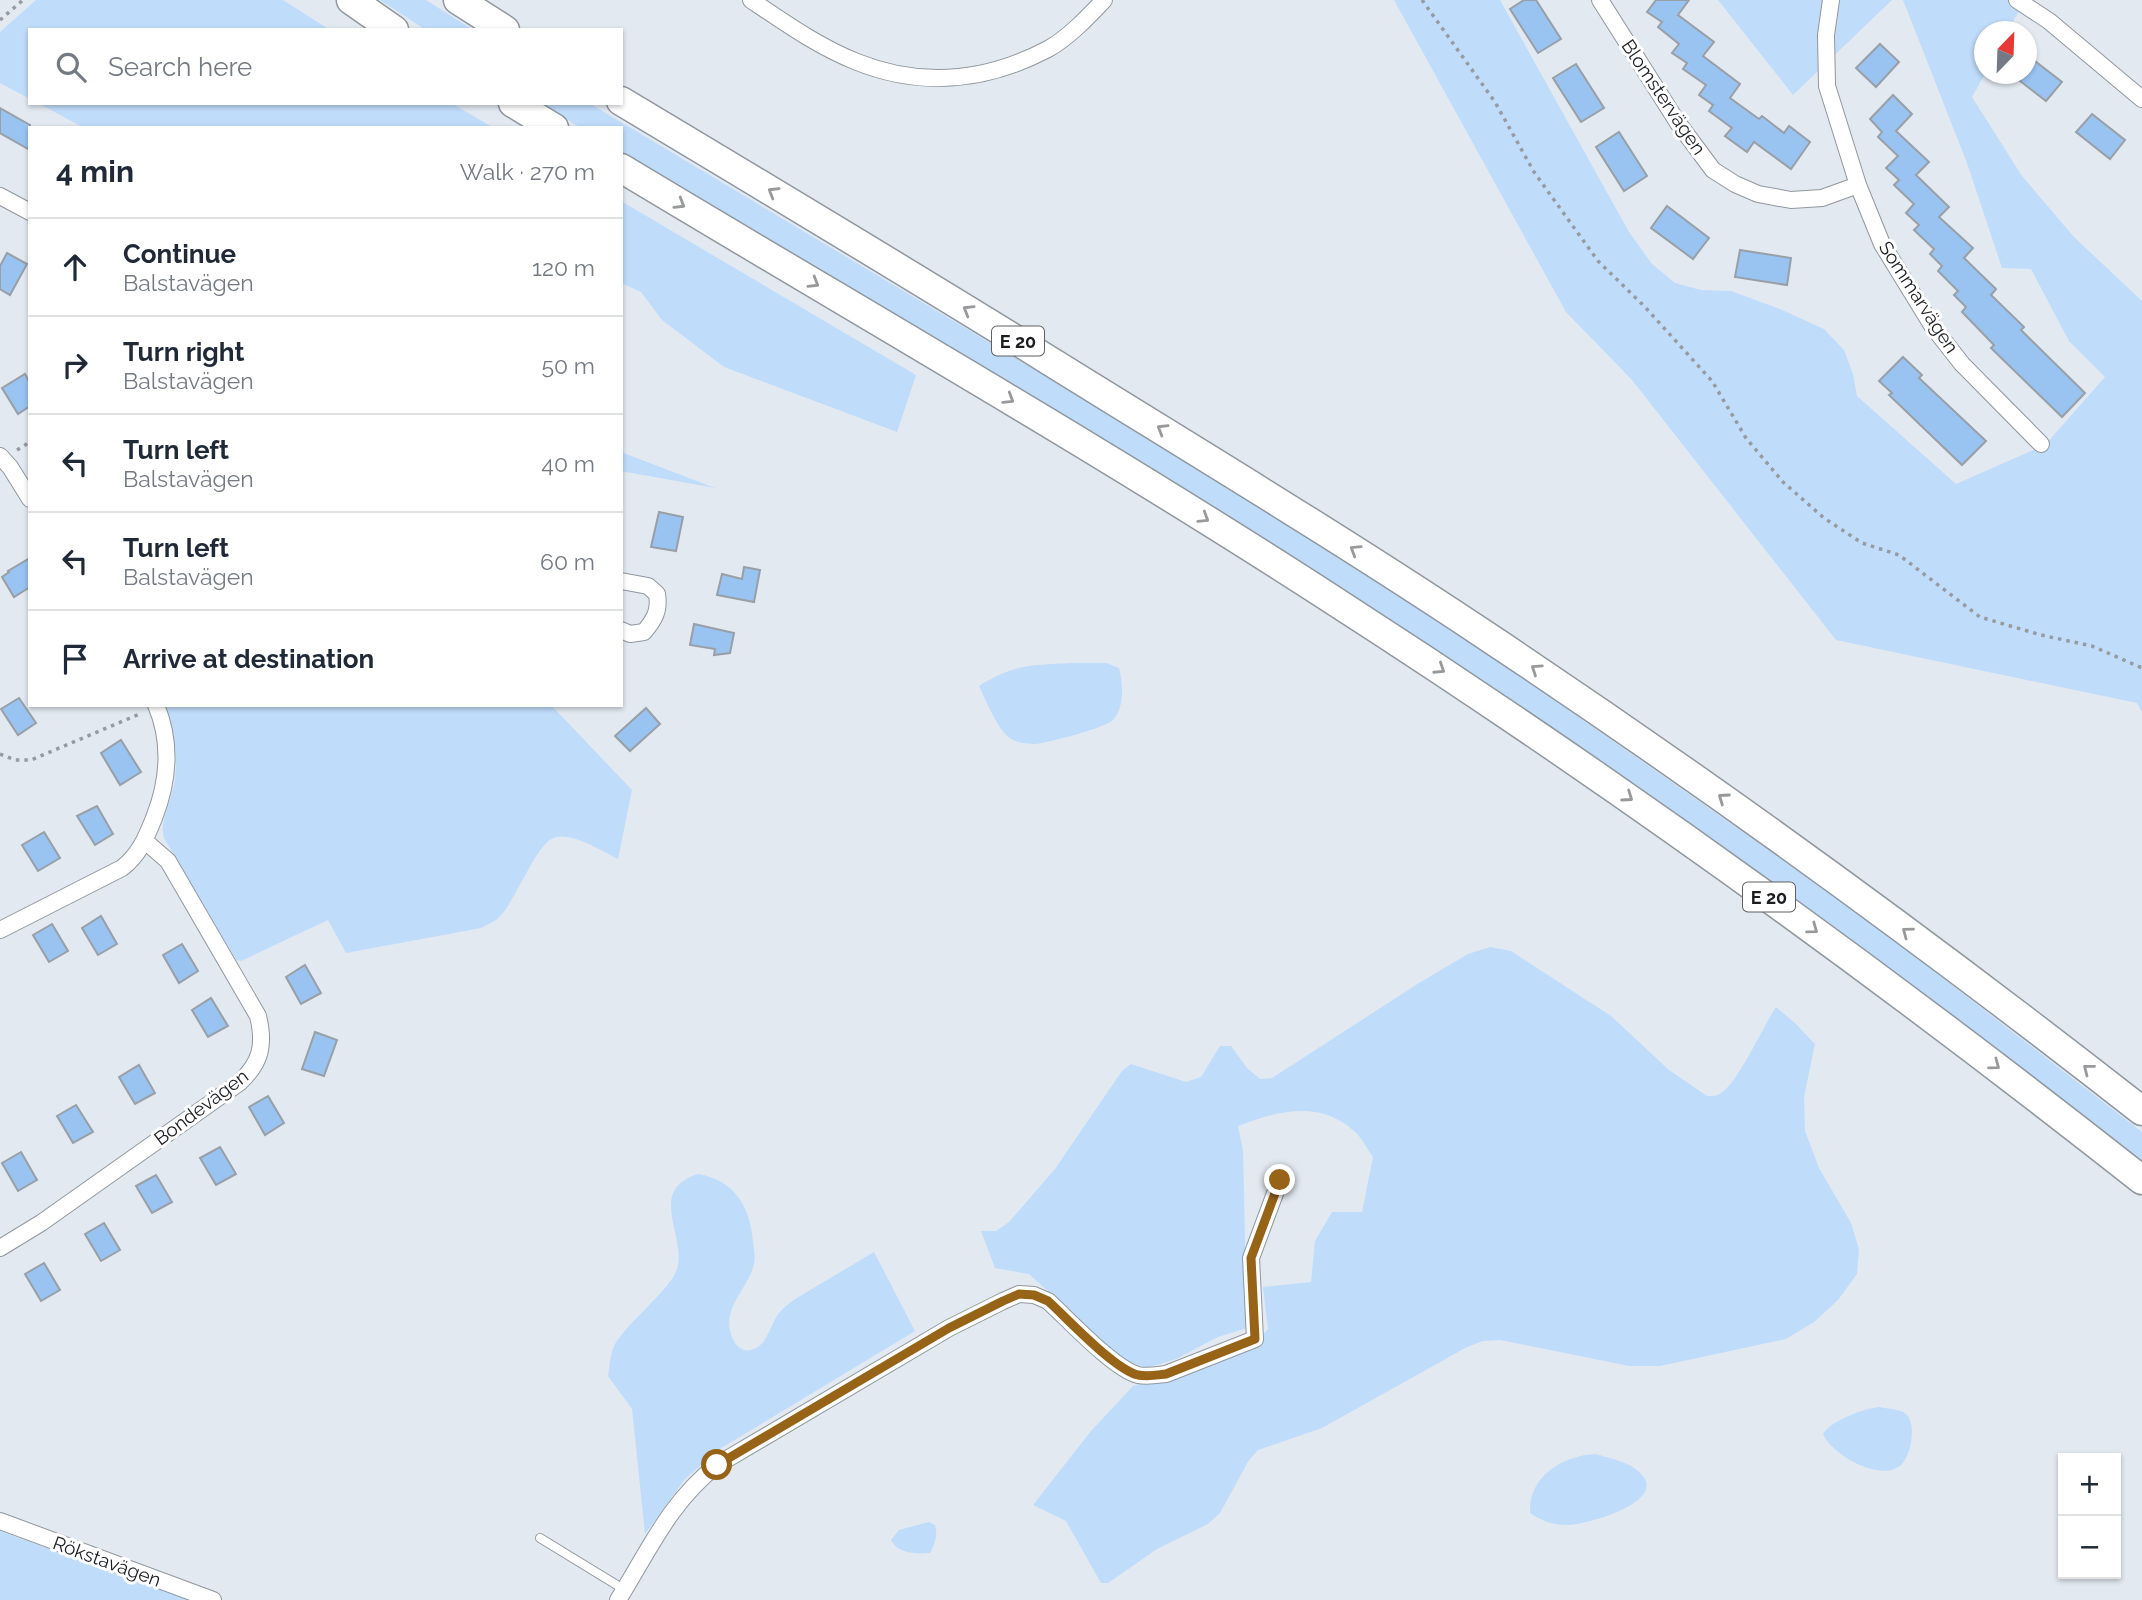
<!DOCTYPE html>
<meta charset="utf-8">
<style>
body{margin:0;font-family:Raleway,sans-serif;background:#f2f2f3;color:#1f2937}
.controls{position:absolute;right:21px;bottom:21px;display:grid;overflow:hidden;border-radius:0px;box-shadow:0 2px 5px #0004}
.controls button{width:63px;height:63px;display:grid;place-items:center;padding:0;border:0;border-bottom:2px solid #e0e1e3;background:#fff;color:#1f2937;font:35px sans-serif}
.compass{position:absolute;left:1974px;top:21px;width:63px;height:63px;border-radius:50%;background:#fff;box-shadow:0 2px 5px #0004;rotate:23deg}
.stop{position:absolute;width:21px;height:21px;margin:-16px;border:5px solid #966317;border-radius:50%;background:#fff}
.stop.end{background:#966317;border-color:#fff;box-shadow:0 2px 7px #0008}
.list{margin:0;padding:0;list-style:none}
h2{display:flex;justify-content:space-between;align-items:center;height:91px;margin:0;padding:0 28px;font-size:30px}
h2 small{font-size:23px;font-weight:400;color:#747a83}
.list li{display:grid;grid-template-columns:46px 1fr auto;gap:21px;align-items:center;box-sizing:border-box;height:98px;padding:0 28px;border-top:2px solid #e0e1e3}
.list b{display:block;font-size:26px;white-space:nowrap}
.list p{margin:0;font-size:23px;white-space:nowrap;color:#747a83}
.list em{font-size:23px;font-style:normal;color:#747a83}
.icon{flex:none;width:38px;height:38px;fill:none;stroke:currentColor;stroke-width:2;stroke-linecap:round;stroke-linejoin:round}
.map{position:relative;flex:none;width:2142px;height:1600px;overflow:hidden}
.search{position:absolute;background:#fff;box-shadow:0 2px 5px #0004;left:28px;top:28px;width:595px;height:77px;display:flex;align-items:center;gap:18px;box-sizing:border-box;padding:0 24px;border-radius:0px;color:#747a83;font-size:26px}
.panel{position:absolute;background:#fff;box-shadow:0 2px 5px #0004;left:28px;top:126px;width:595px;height:581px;border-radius:0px}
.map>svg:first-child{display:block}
</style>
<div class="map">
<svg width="2142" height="1600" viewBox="0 0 2142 1600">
<rect width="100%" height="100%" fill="#e2e9f1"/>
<g fill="#c0dcfb">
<polygon points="36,0 283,0 330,30 30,30 30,99 0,83 0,32"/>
<polygon points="380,0 426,0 473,30 426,30"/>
<polygon points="1394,0 1500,0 1629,232 1652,264 1675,283 1701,290 1731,291 1780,309 1824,329 1844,350 1853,374 1857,396 1956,484 2045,445 2105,377 2069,341 2031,269 2002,268 1967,163 1903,0 2025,0 2008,31 1984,32 1985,74 1972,97 2022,176 2074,237 2142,301 2142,712 2137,703 1836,640 1632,380 1566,312"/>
<polygon points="1718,0 1892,0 1793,95"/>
<polygon points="38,103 451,103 494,128 84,128"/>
<path d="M540,103H589L1146,436L1482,649L1864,917L2142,1132V1165C1920,986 1689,819 1452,661C1181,482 900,318 621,152V128H581Z"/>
<polygon points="621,201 916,375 897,432 724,367 662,320 641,292 621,283"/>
<polygon points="621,452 715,488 621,471"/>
<path d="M1072,663H1106L1119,668C1123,683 1125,707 1113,720C1105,728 1047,743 1035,744C1030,744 1018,743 1013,740C999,734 986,700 979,686C1014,664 1032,665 1072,663Z"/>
<path d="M170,705H551L632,790L618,859C602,851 574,833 556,837C535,842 516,904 496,920C492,923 486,925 481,928L346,953L328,920L241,961L236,960L164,838C159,820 171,803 174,784C179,758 174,733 166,708Z"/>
<path d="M1490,947L1511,951L1611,1016L1669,1070L1707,1096C1711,1096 1715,1096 1718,1095C1736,1088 1763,1026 1776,1007L1795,1023L1815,1044L1804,1097L1805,1131L1819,1168L1851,1223L1859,1249L1857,1274L1838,1300L1814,1322L1786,1339L1660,1366H1629L1500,1340L1483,1341L1467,1347L1322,1428L1258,1450L1249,1460L1220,1513L1208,1524L1157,1549L1108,1583H1101L1066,1521L1033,1505L1091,1431L1133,1386L1257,1342L1268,1329L1263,1287L1311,1282L1315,1241L1332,1212H1362L1373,1157C1367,1149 1361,1136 1353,1130C1319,1100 1277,1111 1238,1126L1243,1151L1247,1328L1218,1337L1176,1359L1147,1368L1124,1360L1029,1274L995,1268L981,1231H996L1009,1222L1055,1169L1122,1071L1131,1064L1186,1082L1201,1077L1220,1046H1231L1247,1068L1260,1079L1272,1078L1419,983L1468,954Z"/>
<path d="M698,1174C734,1180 750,1206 753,1241C754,1250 756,1259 753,1268C748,1284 734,1298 730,1315C726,1330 736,1359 756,1348C768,1342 771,1323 779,1313C785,1306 792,1301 800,1296C825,1281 849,1267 874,1252L915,1331L718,1450L685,1479L645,1534L632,1409L608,1376C610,1366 610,1353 615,1344C629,1321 671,1289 677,1269C687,1236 646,1190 698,1174Z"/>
<path d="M1880,1407C1888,1409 1900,1409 1906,1414C1917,1424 1911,1456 1901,1465C1881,1483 1832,1455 1823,1434C1830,1421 1865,1408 1880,1407Z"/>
<path d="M1596,1454C1611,1459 1631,1462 1641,1474C1669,1502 1584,1526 1565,1525C1552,1525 1540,1520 1530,1513C1528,1476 1564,1455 1596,1454Z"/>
<path d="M929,1522L935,1525C938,1535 935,1543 930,1553C916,1554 898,1554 891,1540L899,1530Z"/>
<polygon points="0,1531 190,1600 0,1600"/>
</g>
<g fill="#99c3f1" stroke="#989fa6" stroke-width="2">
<polygon points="1524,0 1536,0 1561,39 1538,53 1510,9"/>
<polygon points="1656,0 1689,0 1678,15 1714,42 1703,56 1740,84 1730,98 1759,119 1762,116 1784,133 1789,126 1810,142 1791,169 1754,142 1747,152 1725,136 1732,128 1709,111 1713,105 1699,95 1706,85 1683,69 1687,63 1672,53 1679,44 1658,27 1662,22 1647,12"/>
<polygon points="1880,44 1899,62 1876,87 1856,68"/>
<polygon points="2026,54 2062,82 2046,101 2011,74 2026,74"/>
<polygon points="1576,64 1604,108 1581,122 1553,78"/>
<polygon points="1893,95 1912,114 1896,131 1929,162 1916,175 1949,207 1939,217 1973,248 1964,258 1996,289 1991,295 2024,327 2021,330 2085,393 2062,417 1991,348 1994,345 1962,312 1966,307 1954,295 1958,291 1938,271 1942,266 1930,254 1934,249 1914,230 1919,225 1906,213 1914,204 1894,185 1899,180 1886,168 1898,156 1878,137 1882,132 1870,119"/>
<polygon points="0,108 30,125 30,150 0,133"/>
<polygon points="2092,114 2125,140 2110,159 2076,132"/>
<polygon points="1619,132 1647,176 1624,191 1596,147"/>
<polygon points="1667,206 1709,238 1693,259 1651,228"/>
<polygon points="1740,250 1791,258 1787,285 1735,277"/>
<polygon points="7,253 27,264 10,295 0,289 0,266"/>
<polygon points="1903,357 1922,375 1919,378 1986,441 1962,465 1889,395 1892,393 1879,381"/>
<polygon points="25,374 30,383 30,406 18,414 2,388"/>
<polygon points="659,512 683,517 676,551 651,547"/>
<polygon points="30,558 30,587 14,597 2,577 9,572 8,571"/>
<polygon points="744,567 760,570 754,602 717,595 722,574 742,579"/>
<polygon points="694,624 734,633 730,653 714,655 715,649 690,645"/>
<polygon points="19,698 36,723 18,735 1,709"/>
<polygon points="646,708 660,724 630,751 615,736"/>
<polygon points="121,740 141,772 120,785 101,753"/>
<polygon points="97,806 113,834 95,845 77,816"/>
<polygon points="44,832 60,858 38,871 22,845"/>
<polygon points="101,916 117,944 98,955 82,928"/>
<polygon points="52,924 68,951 49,962 33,935"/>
<polygon points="182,944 198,971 179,983 163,955"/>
<polygon points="305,965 321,993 301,1004 286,977"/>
<polygon points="211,998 228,1026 208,1037 192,1010"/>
<polygon points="315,1032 337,1040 324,1076 302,1069"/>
<polygon points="139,1065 155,1093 135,1104 119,1077"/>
<polygon points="268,1096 284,1123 265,1135 249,1107"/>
<polygon points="76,1105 93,1132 73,1143 57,1116"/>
<polygon points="220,1147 236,1174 216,1185 200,1158"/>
<polygon points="21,1152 37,1180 18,1191 2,1163"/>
<polygon points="156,1175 172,1202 152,1213 136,1186"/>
<polygon points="104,1223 120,1250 101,1261 85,1234"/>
<polygon points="44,1263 60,1290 41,1301 25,1274"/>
</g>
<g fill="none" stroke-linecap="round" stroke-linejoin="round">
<g stroke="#90979e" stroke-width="10">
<polyline id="service" points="540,1538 625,1590"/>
</g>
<g stroke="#90979e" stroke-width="18">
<g id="minor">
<path d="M751,0C785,23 819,47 857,62C922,88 987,81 1048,49C1068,38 1088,17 1104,0"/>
<polyline points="1600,0 1678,123 1713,170 1735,184 1758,194 1791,200 1822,198 1858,185"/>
<polyline points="1831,0 1826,35 1827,86 1858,185 1882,244 1933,327 1962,364 2041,444"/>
<polyline points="2017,0 2049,21 2142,99"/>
<polyline points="0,196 30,212"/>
<polyline points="0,456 10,467 30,499"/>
<path d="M621,581L648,586L657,594C660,611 654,620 644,632L630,634L621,630"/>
<path d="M0,930L122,868C139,855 146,838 154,818C169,780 172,743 156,705"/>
<path d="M0,1248L41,1223L239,1083C261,1063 265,1045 258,1016L168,861L145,841"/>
<polyline points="0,1521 213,1600"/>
<path d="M618,1600C650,1549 669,1503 717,1465L949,1328L1003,1301L1019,1294L1034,1295L1048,1301C1069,1320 1114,1369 1138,1375C1148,1377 1157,1375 1166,1374L1255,1339L1251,1258L1280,1180"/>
</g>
</g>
<g stroke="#90979e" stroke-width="31">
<g id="motorway">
<polyline points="351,0 394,30"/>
<polyline points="458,0 505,30"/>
<path d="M621,101C763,186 905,271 1045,358C1193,450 1343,540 1488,637C1712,786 1930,945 2142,1111"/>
<polyline points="513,103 554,128"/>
<path d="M621,168C860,312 1102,450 1336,602C1614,781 1882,975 2142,1180"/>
</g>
</g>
<g stroke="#969ba1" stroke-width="3.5" stroke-dasharray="3.5 5" stroke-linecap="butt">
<polyline points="1422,0 1495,102 1534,172 1598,261 1645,307 1712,381 1746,438 1783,482 1824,518 1862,543 1899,555 1980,617 2041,635 2092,646 2142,668"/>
<polyline points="0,20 23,0"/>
<polyline points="17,450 30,442"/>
<polyline points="0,754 15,760 31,760 142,713"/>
</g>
<use href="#service" stroke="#fff" stroke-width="8"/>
<use href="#minor" stroke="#fff" stroke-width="16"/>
<use href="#motorway" stroke="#fff" stroke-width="28"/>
</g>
<defs><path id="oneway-chevron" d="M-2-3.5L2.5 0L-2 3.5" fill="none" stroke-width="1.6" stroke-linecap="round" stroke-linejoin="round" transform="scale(1.75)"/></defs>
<g stroke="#98999b">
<use href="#oneway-chevron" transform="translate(773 192) rotate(-149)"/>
<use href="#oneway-chevron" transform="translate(680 204) rotate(31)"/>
<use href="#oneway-chevron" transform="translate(814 283) rotate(31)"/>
<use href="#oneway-chevron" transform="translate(968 310) rotate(-149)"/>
<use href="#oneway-chevron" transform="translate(1009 399) rotate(32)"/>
<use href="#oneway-chevron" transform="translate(1162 429) rotate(-149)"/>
<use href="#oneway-chevron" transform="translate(1204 518) rotate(32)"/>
<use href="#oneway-chevron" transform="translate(1355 550) rotate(-148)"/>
<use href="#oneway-chevron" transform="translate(1440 669) rotate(33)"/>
<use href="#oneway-chevron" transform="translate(1536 669) rotate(-146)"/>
<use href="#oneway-chevron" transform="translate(1628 797) rotate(35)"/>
<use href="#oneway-chevron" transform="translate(1723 798) rotate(-145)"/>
<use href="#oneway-chevron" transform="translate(1813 929) rotate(36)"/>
<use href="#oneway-chevron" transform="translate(1907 932) rotate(-143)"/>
<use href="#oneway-chevron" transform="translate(1995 1065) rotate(37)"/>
<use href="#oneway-chevron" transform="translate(2088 1069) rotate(-142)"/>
</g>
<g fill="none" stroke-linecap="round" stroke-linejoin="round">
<path stroke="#966317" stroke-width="9" d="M717,1465L949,1328L1003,1301L1019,1294L1034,1295L1048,1301C1069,1320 1114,1369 1138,1375C1148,1377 1157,1375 1166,1374L1255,1339L1251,1258L1280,1180"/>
</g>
<g text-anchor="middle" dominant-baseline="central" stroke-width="6" stroke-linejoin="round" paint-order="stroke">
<g fill="#fff" stroke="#5f6163" stroke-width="2">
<rect x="992" y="326.5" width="52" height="29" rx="5"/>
<rect x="1743" y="882.5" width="52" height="29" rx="5"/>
</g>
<g font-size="18" font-weight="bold" fill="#1b1d20">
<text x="1018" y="341">E 20</text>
<text x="1769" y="897">E 20</text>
</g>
<g font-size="19" fill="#1b1d20" stroke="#fff">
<text transform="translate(1664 97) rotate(56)">Blomstervägen</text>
<text transform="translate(1919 297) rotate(57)">Sommarvägen</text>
<text transform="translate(201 1107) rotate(-37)">Bondevägen</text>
<text transform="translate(107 1561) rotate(20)">Rökstavägen</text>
</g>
</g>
</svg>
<div class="controls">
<button>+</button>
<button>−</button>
</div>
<svg class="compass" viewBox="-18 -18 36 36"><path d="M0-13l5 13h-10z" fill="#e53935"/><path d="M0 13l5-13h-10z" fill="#747a83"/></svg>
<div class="stop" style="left:717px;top:1465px"></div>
<div class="stop end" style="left:1280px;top:1180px"></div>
<div class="search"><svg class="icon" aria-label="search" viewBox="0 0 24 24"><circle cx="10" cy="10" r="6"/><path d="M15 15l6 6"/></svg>Search here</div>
<section class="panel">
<h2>4 min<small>Walk · 270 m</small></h2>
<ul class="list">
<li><svg class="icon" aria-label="ahead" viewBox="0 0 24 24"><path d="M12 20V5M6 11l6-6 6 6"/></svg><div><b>Continue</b><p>Balstavägen</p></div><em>120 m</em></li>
<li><svg class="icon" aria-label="right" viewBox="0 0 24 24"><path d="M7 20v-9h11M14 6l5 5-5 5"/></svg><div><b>Turn right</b><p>Balstavägen</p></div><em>50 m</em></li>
<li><svg class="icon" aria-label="left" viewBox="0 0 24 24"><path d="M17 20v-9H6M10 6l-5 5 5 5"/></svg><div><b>Turn left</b><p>Balstavägen</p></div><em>40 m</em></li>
<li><svg class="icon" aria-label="left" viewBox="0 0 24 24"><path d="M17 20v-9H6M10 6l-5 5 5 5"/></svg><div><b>Turn left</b><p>Balstavägen</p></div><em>60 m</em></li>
<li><svg class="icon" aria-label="arrive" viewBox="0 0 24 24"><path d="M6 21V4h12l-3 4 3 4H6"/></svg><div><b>Arrive at destination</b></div></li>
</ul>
</section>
</div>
